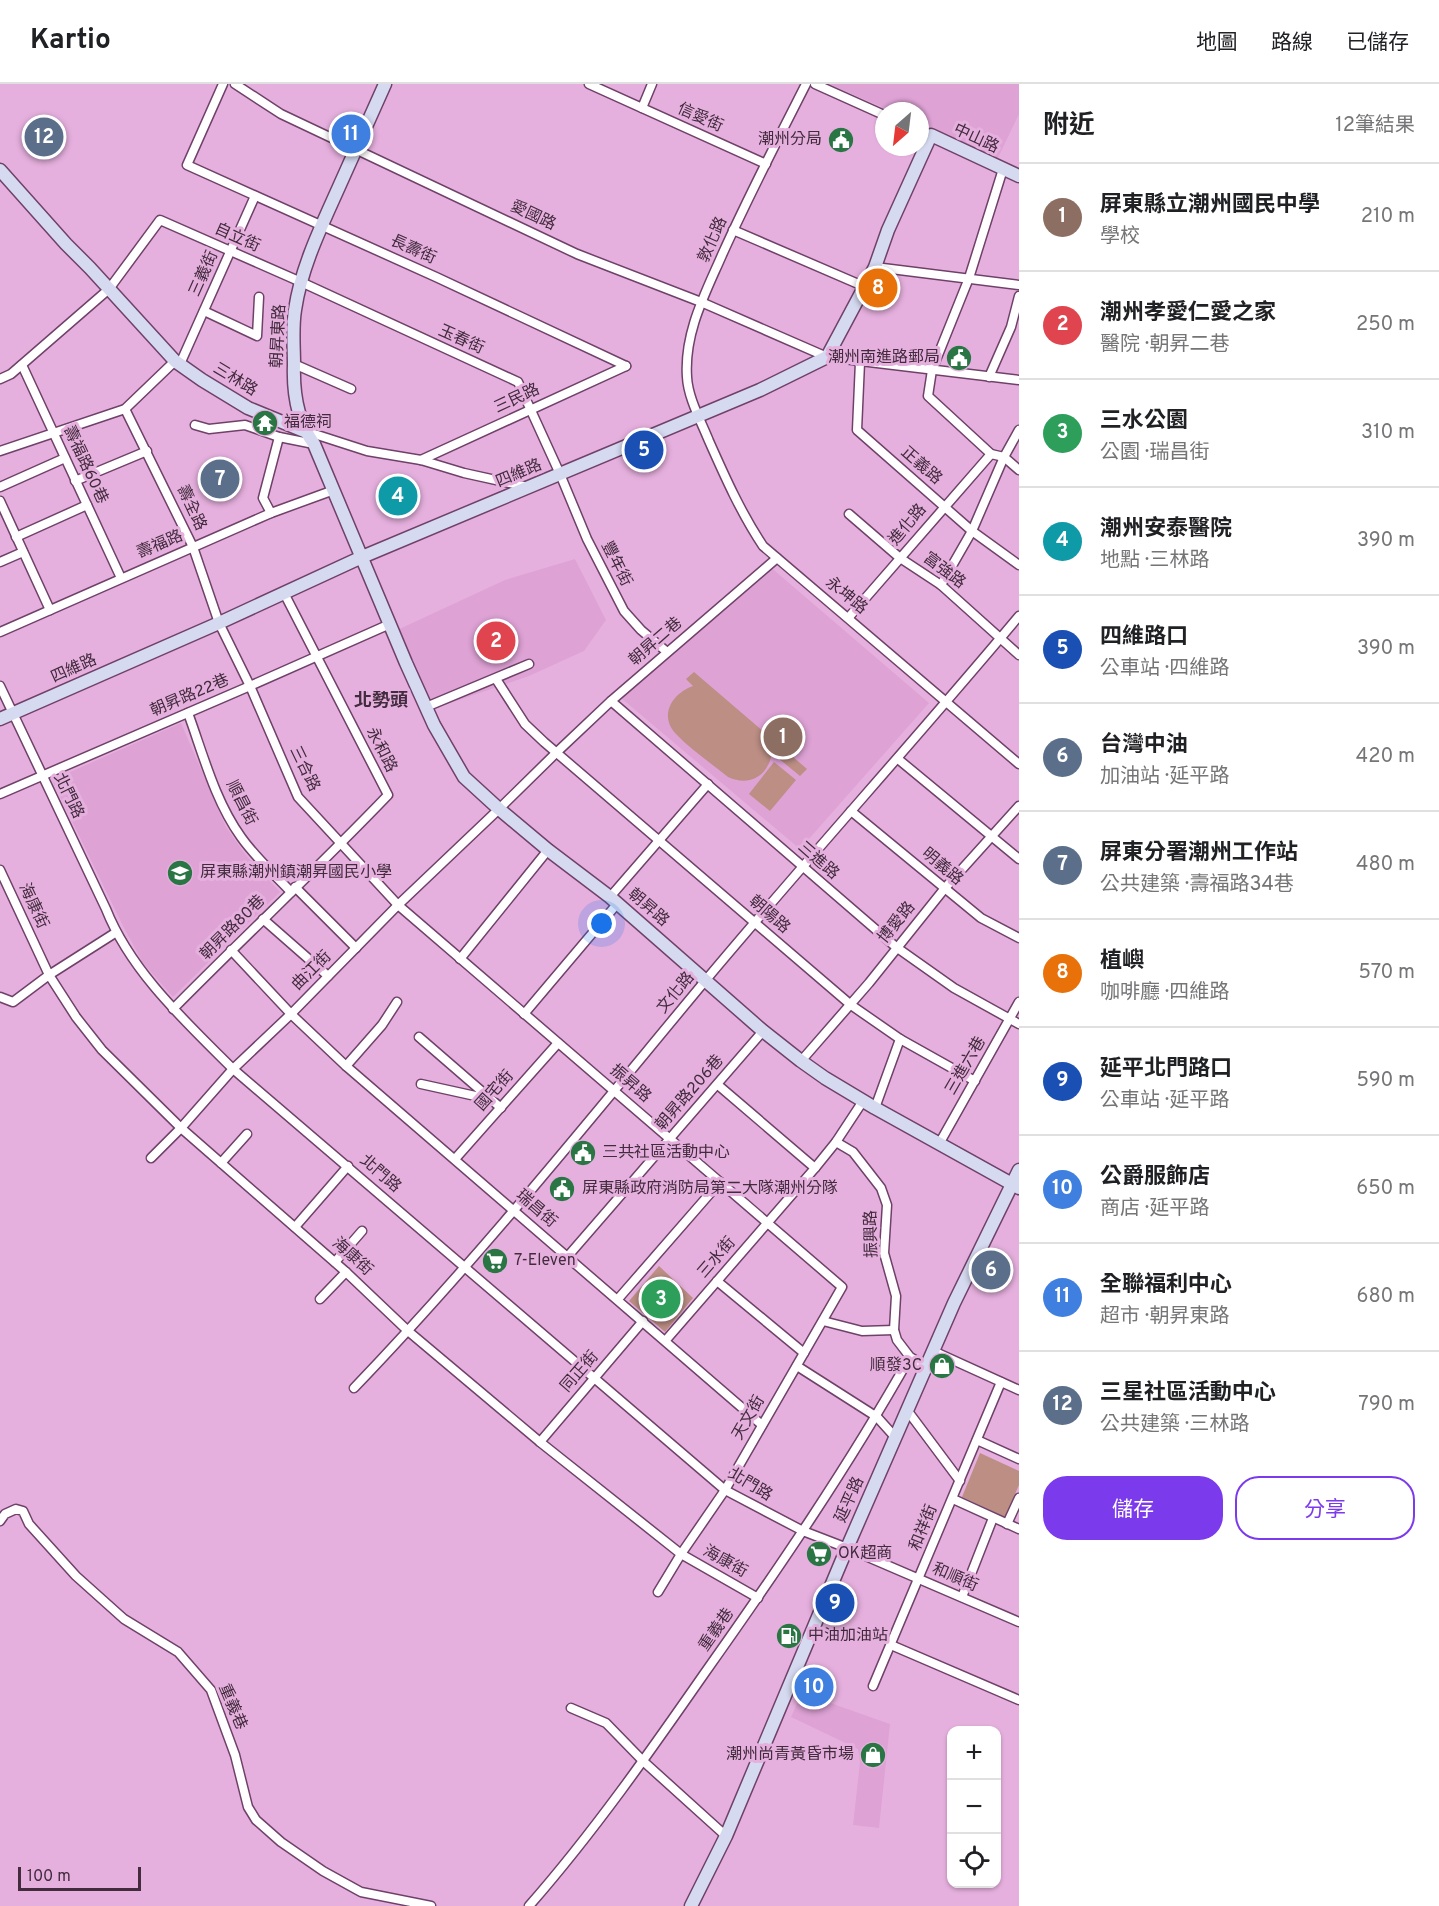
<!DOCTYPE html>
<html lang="zh-TW">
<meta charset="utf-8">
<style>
body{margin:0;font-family:Overpass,"Noto Sans TC",sans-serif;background:#f6f6f6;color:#202124}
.controls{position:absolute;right:18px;bottom:18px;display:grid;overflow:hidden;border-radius:12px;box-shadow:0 2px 4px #0004}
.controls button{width:54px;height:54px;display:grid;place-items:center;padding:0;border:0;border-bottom:2px solid #e0e0e0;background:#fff;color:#202124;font:30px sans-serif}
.compass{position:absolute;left:875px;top:18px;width:54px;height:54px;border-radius:50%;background:#fff;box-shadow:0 2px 4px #0004;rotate:208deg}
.scale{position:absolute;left:18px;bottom:15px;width:123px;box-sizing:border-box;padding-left:6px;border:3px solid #412b3d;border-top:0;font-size:16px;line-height:21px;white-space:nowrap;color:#412b3d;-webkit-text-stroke:4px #e6b0de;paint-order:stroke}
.you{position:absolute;left:602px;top:840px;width:21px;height:21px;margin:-15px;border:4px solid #fff;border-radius:50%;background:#1a73e8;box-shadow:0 0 0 9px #1a73e833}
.badge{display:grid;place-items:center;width:39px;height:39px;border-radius:50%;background:#7c3aed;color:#fff;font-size:20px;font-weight:700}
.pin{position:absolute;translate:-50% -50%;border:3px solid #fff;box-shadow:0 2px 6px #0006}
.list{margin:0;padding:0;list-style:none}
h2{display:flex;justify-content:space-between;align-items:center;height:78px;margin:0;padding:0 24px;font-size:26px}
h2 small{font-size:20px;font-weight:400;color:#757577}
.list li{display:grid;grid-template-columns:39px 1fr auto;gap:18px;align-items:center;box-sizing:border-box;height:108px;padding:0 24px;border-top:2px solid #e0e0e0}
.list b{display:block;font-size:22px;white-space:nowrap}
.list p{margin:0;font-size:20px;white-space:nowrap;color:#757577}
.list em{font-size:20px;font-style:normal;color:#757577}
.actions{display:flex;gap:12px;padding:18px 24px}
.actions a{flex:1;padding:14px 0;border:2px solid #7c3aed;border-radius:24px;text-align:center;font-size:21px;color:#7c3aed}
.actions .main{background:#7c3aed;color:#fff}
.icon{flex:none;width:33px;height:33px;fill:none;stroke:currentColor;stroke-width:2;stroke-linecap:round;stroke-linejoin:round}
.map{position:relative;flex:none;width:1019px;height:1822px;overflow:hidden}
header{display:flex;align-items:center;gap:36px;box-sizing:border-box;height:84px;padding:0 30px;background:#fff;border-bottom:2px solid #e0e0e0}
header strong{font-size:28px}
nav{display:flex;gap:33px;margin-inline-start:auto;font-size:21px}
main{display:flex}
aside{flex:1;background:#fff}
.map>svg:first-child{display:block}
</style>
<header>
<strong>Kartio</strong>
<nav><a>地圖</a><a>路線</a><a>已儲存</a></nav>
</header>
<main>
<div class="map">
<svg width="1019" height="1822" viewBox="0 0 1019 1822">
<rect width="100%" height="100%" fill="#e6b0de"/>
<g fill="#dea2d5">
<polygon points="829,0 1019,0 1019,30 998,74 920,40 920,27 891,27"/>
<polygon points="575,475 606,536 584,567 529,592 433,625 395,547 505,496"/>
<polygon points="768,481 929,619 800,765 621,614"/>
<polygon points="181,639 226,743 245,770 280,808 173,913 143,879 123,842 52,696"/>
<polygon points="802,1609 890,1640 879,1744 853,1741 860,1678 858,1665 791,1633"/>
</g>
<g fill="#bc8e84">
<path d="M694,588L807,685L800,692L772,669C768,692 750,703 728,693C711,679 691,666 676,650C658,631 673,609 693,602L686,595Z"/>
<polygon points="774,678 796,696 770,727 749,710"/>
<polygon points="659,1182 693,1214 665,1248 629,1217"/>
<polygon points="980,1369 1019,1387 1019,1401 1005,1433 962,1413"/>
</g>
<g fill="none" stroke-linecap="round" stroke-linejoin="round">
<g stroke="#6f4169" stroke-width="11">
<g id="street">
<polyline points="223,0 187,81 436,193 626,282"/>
<polyline points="235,0 281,30 577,170 701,218 827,273 1019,296"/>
<polyline points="589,0 766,80"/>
<path d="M806,0C777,57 748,113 722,171C705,210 684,249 687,293C688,314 701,337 709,357C725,393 741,429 763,462L1019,680"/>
<polyline points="815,0 884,31"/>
<polyline points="642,24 652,0"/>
<polyline points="920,47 931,51"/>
<polyline points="1003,85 969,194 932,286 928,312 991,370 1004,373 1019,386"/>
<polyline points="733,146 863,202"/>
<polyline points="875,183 1019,201"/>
<polyline points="204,227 257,252 259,213"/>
<polyline points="860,278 857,346 972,447 1019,481"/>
<polyline points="180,280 255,112"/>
<polyline points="294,280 351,305"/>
<polyline points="22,281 121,494"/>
<polyline points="989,293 1011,243 1019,212"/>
<polyline points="0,295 11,290 109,205 160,136 301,198 518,298 560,390 587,455 624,527 641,546 667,568"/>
<polyline points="125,325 193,463 219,539 250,602 298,713 398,821 842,1203 725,1406 681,1470 658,1508"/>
<polyline points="195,341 209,345 245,341 279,353 314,360"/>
<polyline points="305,347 367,367 421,376 464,389 528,403"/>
<polyline points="0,367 125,325 175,277"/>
<polyline points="421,376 626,282"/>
<polyline points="75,397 147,367"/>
<polyline points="0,403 65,374"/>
<polyline points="0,417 50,526"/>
<polyline points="271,429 263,414 279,353"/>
<polyline points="849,430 900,474 941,501 1019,571"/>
<polyline points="16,453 87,421"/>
<polyline points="0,478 23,468"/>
<polyline points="941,501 972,447 1004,373 1019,346"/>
<polyline points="849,533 991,370"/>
<polyline points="0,548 271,429 334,406"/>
<polyline points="496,595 525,640 544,658 851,921 900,955 975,997"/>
<path d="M0,602L106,825C131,888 186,938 233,985L725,1406L803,1447L847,1464L1019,1538"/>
<polyline points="611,617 896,863 954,904 1019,940"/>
<polyline points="426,623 529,580"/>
<path d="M188,629C203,670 215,717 241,753C255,773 274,790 291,808"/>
<polyline points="898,675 1019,775"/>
<polyline points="0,710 250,602 390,540"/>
<polyline points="851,727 981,834 1019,854"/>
<polyline points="0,786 49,891 76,933 102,966 181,1044 346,1188 408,1247 540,1358 681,1470 758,1514"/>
<polyline points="295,803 356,864"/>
<polyline points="610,813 708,700"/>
<polyline points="263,835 328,892"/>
<polyline points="231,866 291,930 346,982 762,1341"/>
<polyline points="460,875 548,766"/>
<polyline points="0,913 13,918 49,891 115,849"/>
<path d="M173,925C244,853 318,784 388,711L284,509"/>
<polyline points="524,930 617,820"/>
<polyline points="419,953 501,1024"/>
<polyline points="801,977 869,899 945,804 1019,722"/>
<polyline points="346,982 382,941 397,918"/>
<polyline points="421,1000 489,1015"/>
<polyline points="718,1001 815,1084"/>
<polyline points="875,1024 900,955"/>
<polyline points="836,1058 853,1068 881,1104 887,1121 884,1169 896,1212 894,1246 897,1256 910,1273 926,1282"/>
<polyline points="939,1060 1019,918"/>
<polyline points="151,1074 181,1044 233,985 291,930 398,821 499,725 557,668 611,617 777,474"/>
<polyline points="455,1075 558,959"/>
<polyline points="221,1079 247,1050"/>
<polyline points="295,1143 348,1082"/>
<polyline points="568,1172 763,947"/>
<polyline points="335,1178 362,1147"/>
<polyline points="717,1197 804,1269"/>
<polyline points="320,1215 346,1188"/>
<polyline points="618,1215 720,1098"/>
<polyline points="823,1237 862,1247 894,1246"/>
<polyline points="666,1256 815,1084 836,1058 863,1017"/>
<polyline points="933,1267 1019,1306"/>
<polyline points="797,1282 877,1333 895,1353"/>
<path d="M354,1304C478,1175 591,1034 705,897C808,774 916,655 1019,532"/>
<polyline points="907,1326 960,1397"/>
<polyline points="977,1356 1019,1375"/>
<polyline points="540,1358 643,1237"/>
<polyline points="953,1415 1019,1445"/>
<polyline points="0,1437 5,1430 16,1425 23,1427 29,1440 76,1492 124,1535 178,1568 211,1606 235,1671 248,1723 256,1736 281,1758 323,1787 361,1808 431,1822"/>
<polyline points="1007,1440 1019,1414"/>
<polyline points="962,1513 993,1434"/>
<polyline points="891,1561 1019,1616"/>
<polyline points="873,1602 1001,1298"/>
<polyline points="571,1624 606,1639 643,1677 726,1752"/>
<path d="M529,1822C593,1749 649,1669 704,1590C777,1487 848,1383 910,1273"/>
</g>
</g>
<g stroke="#6f4169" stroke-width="15">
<g id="secondary">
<path d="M385,0C369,35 354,70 338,105C321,143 301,184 295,226C292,244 294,263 294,281C293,309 297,337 314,360L406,579L434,641L464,693L499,725L548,766L610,813L763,947L801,977L825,994L875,1024L1019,1104"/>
<polyline points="0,86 66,160 90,184 175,277 202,296 248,324 304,347"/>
<polyline points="0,635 219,539 362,473 760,306 827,273 875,183 888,146 931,51 1019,92"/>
<polyline points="691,1822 726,1752 847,1464 954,1219 1019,1086"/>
</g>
</g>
<use href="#street" stroke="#fff" stroke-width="8"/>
<use href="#secondary" stroke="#d5daf1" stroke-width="12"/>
</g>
<defs>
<g id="civic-disc" transform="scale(1.35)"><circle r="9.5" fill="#297544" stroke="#e6b0de"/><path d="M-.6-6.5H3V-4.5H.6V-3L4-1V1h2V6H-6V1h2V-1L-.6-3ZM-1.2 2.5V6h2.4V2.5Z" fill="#fff"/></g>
<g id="temple-disc" transform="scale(1.35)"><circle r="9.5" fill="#297544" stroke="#e6b0de"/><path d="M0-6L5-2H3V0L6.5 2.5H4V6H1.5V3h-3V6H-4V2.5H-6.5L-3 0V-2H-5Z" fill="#fff"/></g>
<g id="school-disc" transform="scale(1.35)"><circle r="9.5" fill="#297544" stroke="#e6b0de"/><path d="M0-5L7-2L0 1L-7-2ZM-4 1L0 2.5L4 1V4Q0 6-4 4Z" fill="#fff"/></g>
<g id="supermarket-disc" transform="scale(1.35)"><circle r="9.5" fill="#297544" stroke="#e6b0de"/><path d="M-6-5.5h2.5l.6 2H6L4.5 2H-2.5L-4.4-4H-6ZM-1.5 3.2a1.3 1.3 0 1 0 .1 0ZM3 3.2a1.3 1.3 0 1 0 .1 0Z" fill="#fff"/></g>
<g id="shop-disc" transform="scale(1.35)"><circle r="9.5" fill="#297544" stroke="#e6b0de"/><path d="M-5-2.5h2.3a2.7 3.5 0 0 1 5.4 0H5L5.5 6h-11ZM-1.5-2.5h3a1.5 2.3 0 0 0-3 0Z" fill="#fff"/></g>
<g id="fuel-disc" transform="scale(1.35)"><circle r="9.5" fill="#297544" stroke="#e6b0de"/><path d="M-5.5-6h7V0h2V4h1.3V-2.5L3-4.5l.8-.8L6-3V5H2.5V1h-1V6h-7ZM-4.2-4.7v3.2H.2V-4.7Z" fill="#fff"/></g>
</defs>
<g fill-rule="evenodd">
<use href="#civic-disc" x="841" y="56"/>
<use href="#civic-disc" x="959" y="274"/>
<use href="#temple-disc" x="265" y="339"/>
<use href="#school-disc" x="180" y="789"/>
<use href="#civic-disc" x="583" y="1069"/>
<use href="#civic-disc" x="562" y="1105"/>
<use href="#supermarket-disc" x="495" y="1177"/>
<use href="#shop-disc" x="942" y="1282"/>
<use href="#supermarket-disc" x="819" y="1470"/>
<use href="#fuel-disc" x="789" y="1552"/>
<use href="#shop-disc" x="873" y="1671"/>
</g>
<g text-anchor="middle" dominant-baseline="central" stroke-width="6" stroke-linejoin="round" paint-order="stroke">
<g font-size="16" fill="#412b3d" stroke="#e6b0de">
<text transform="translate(700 34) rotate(24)">信愛街</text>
<text transform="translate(976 55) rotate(25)">中山路</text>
<text transform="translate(533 132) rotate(25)">愛國路</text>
<text transform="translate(237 154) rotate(24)">自立街</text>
<text transform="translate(713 156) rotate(-66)">敦化路</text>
<text transform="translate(413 166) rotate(24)">長壽街</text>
<text transform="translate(204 190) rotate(-66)">三義街</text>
<text transform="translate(279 252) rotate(-87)">朝昇東路</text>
<text transform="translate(461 256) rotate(24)">玉春街</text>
<text transform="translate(235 296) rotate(31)">三林路</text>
<text transform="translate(517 315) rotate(-25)">三民路</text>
<text transform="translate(85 381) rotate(65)">壽福路60巷</text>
<text transform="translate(921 382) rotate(41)">正義路</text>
<text transform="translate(519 390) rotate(-23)">四維路</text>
<text transform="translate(191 424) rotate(65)">壽全路</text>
<text transform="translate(908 441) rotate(-50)">進化路</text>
<text transform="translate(160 461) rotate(-23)">壽福路</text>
<text transform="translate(616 480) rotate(63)">豐年街</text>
<text transform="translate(944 487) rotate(37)">富強路</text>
<text transform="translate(846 512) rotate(39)">永坤路</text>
<text transform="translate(656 558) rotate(-41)">朝昇二巷</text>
<text transform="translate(74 585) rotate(-24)">四維路</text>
<text transform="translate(190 612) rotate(-23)">朝昇路22巷</text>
<text transform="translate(381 666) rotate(63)">永和路</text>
<text transform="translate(304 685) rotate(64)">三合路</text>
<text transform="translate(68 712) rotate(64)">北門路</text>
<text transform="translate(241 719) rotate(63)">順昌街</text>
<text transform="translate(818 777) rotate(41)">三進路</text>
<text transform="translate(942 783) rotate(40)">明義路</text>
<text transform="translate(33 822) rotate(65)">海康街</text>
<text transform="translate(648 824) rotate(41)">朝昇路</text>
<text transform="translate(769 831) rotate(41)">朝陽路</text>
<text transform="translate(897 839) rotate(-51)">博愛路</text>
<text transform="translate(233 844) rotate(-45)">朝昇路80巷</text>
<text transform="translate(312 887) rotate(-45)">曲江街</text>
<text transform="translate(676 909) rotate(-50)">文化路</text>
<text transform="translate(966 982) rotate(-60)">三進六巷</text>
<text transform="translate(630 1000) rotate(41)">振昇路</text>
<text transform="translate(495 1007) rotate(-48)">國宅街</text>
<text transform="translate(690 1009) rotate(-49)">朝昇路206巷</text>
<text transform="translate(380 1090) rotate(41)">北門路</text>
<text transform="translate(536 1125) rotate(41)">瑞昌街</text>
<text transform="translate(872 1150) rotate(-91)">振興路</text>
<text transform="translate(352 1173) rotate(42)">海康街</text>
<text transform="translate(717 1174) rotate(-49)">三水街</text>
<text transform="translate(580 1288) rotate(-49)">同正街</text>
<text transform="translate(749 1334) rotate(-60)">天文街</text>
<text transform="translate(750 1401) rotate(31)">北門路</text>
<text transform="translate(850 1416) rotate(-66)">延平路</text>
<text transform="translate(924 1444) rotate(-68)">和祥街</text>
<text transform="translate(725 1478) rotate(29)">海康街</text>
<text transform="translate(955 1494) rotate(23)">和順街</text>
<text transform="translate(717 1546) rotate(-55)">重義巷</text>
<text transform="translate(232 1623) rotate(67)">重義巷</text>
</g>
<g font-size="16" fill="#412b3d" stroke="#e6b0de" text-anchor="start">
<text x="822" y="56" text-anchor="end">潮州分局</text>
<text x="940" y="274" text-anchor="end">潮州南進路郵局</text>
<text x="284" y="339">福德祠</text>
<text x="200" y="789">屏東縣潮州鎮潮昇國民小學</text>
<text x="602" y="1069">三共社區活動中心</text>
<text x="582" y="1105">屏東縣政府消防局第二大隊潮州分隊</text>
<text x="514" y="1177">7-Eleven</text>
<text x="922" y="1282" text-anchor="end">順發3C</text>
<text x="838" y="1470">OK超商</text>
<text x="808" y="1552">中油加油站</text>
<text x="854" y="1671" text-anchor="end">潮州尚青黃昏市場</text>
</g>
<g font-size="18" font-weight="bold" fill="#412b3d" stroke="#e6b0de">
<text x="381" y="617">北勢頭</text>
</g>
</g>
</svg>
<div class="controls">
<button>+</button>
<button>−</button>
<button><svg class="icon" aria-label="locate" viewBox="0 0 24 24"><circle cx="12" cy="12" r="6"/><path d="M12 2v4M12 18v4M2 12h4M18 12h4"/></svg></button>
</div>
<svg class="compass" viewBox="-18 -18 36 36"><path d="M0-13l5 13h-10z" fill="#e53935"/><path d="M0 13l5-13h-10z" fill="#757577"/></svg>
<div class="scale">100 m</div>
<div class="you"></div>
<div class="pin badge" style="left:783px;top:653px;background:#8d6e63">1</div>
<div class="pin badge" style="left:496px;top:557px;background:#e0444e">2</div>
<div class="pin badge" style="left:661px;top:1215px;background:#2e9e5b">3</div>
<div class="pin badge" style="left:398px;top:412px;background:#0f9aa8">4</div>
<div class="pin badge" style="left:644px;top:366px;background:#1a4fb4">5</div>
<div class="pin badge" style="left:991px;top:1186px;background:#5c6f8a">6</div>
<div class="pin badge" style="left:220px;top:395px;background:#5c6f8a">7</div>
<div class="pin badge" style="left:878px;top:204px;background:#e8710a">8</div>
<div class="pin badge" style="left:835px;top:1519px;background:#1a4fb4">9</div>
<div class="pin badge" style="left:814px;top:1603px;background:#3f7fe0">10</div>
<div class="pin badge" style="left:351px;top:50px;background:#3f7fe0">11</div>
<div class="pin badge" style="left:44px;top:53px;background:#5c6f8a">12</div>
</div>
<aside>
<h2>附近<small>12筆結果</small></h2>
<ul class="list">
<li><span class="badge" style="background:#8d6e63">1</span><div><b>屏東縣立潮州國民中學</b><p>學校</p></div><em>210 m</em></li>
<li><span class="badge" style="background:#e0444e">2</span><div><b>潮州孝愛仁愛之家</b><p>醫院 · 朝昇二巷</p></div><em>250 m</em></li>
<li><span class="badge" style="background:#2e9e5b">3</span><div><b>三水公園</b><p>公園 · 瑞昌街</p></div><em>310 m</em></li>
<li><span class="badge" style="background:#0f9aa8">4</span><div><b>潮州安泰醫院</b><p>地點 · 三林路</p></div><em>390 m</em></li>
<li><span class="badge" style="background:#1a4fb4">5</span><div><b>四維路口</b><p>公車站 · 四維路</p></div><em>390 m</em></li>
<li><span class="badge" style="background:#5c6f8a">6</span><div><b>台灣中油</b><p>加油站 · 延平路</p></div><em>420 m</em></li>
<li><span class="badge" style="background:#5c6f8a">7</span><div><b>屏東分署潮州工作站</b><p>公共建築 · 壽福路34巷</p></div><em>480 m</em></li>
<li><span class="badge" style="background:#e8710a">8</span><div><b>植嶼</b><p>咖啡廳 · 四維路</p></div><em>570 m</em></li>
<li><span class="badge" style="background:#1a4fb4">9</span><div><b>延平北門路口</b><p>公車站 · 延平路</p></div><em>590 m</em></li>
<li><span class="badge" style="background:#3f7fe0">10</span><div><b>公爵服飾店</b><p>商店 · 延平路</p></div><em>650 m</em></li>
<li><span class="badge" style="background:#3f7fe0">11</span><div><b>全聯福利中心</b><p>超市 · 朝昇東路</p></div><em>680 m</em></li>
<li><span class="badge" style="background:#5c6f8a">12</span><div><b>三星社區活動中心</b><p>公共建築 · 三林路</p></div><em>790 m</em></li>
</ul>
<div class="actions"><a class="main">儲存</a><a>分享</a></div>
</aside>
</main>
